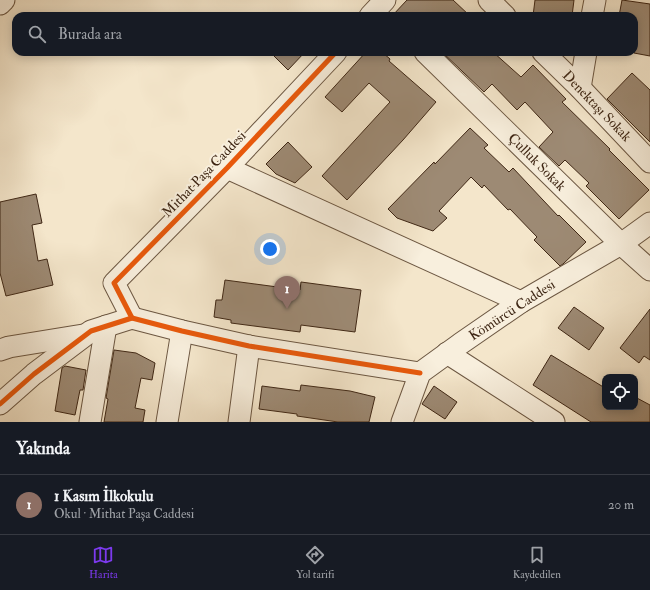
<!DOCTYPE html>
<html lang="tr">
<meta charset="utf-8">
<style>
body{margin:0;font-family:"IM FELL Double Pica",serif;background:#20242c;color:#f1f3f6}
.controls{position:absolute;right:12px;bottom:12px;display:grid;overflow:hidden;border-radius:8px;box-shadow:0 2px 10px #0003}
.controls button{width:36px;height:36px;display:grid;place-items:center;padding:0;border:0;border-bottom:1px solid #363941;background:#171b24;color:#f1f3f6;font:20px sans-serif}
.you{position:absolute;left:270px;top:249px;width:14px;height:14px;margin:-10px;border:3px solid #fff;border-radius:50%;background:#1a73e8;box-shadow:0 0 0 6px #1a73e833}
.badge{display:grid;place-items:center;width:26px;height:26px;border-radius:50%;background:#7c3aed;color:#fff;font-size:13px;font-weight:700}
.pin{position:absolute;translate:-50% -33px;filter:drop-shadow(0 1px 2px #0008)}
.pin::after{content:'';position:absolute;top:21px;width:14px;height:12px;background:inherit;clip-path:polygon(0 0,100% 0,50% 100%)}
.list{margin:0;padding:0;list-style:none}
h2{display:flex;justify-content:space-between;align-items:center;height:52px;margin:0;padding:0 16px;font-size:17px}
h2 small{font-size:13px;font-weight:400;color:#9ea1a6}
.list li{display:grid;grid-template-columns:26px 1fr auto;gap:12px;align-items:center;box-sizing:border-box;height:60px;padding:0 16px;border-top:1px solid #363941}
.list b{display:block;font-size:15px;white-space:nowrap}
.list p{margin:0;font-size:13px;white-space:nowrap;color:#9ea1a6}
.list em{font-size:13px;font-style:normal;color:#9ea1a6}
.icon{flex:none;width:22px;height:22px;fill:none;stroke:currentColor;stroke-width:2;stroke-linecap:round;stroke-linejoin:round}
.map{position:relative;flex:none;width:650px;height:422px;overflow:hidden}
.search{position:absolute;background:#171b24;box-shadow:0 2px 10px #0003;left:12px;right:12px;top:12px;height:44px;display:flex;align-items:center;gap:10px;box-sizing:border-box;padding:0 14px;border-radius:12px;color:#9ea1a6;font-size:15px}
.sheet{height:112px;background:#171b24}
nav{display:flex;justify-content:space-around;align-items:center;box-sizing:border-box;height:56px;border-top:1px solid #363941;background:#171b24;font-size:11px;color:#9ea1a6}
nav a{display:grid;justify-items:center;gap:2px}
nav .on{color:#7c3aed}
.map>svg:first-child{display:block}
</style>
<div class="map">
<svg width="650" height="422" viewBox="0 0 650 422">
<rect width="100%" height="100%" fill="#f4e6cb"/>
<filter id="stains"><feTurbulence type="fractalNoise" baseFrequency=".005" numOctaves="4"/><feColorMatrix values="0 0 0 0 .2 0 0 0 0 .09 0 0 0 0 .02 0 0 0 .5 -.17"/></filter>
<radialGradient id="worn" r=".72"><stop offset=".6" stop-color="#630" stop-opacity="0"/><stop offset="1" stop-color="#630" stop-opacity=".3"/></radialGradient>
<g fill="#9d8a74" stroke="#3f2715">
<polygon points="407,0 453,0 470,16 392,16"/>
<polygon points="535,0 574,0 572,16 533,16"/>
<polygon points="622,0 650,4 650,56 634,53 634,16 619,16"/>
<polygon points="270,52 305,52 288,70"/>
<polygon points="366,52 382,52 390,59 389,61 436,102 403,140 347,200 322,176 390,102 369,83 342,112 325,97"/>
<polygon points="442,52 493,52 521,77 533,65 566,99 562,102 610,149 609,150 649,190 619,219 586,186 589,183 565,160 559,166 539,147 553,132 525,102 517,110 492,84 484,92"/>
<polygon points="632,73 650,90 650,142 607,99"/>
<polygon points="470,128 488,145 484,148 509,172 513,168 558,216 559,215 586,242 563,264 560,266 534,240 537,237 510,209 508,210 484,185 482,188 471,177 439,211 447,218 433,231 397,218 388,209 434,162 435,164"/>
<polygon points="288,142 312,167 295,183 276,174 266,164"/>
<polygon points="36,194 42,223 32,225 38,261 47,259 53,285 6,296 0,273 0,202"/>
<polygon points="225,280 300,290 301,282 361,290 355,332 301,325 300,332 231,323 231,320 214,317 216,300 222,300"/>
<polygon points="574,307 604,328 589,350 558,328"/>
<polygon points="650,309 650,360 644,356 639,363 620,348"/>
<polygon points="114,350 136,353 155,363 152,380 141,378 135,408 145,410 143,422 104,422 108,399 106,398"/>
<polygon points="551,355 605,388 605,407 635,407 635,397 650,405 650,422 591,422 533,385"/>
<polygon points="65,366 86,370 83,390 80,390 75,415 55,411 62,368"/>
<polygon points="301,385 350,391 375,397 369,422 338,422 297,416 297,414 259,409 262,386 300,391"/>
<polygon points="434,386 457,402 445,419 422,404"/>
</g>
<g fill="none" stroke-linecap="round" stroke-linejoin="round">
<g stroke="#6c5742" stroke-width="23">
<g id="minor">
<polyline points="489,0 505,16"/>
<polyline points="0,4 4,0"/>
<polyline points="370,16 385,0"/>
<polyline points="592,16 595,0"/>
<polyline points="425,52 621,244 650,270"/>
<polyline points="543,52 580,88 650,162"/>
<polyline points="580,88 586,52"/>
<polyline points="227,168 521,302"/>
<polyline points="132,318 114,283 227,168 336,52"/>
<polyline points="0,350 9,347 83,335"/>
<polyline points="447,353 554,422"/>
<polyline points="0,404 34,374 91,331 132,318 182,331 249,346 420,373"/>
<polyline points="90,422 106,326"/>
<polyline points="167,422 182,331"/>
<polyline points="239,422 249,346"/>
<polyline points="402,422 420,373 460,344 521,302 621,244 650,223"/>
</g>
</g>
<use href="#minor" stroke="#f8efdd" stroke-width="21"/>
<g stroke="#f8efdd" stroke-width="8">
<g id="cycleway">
<polyline points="132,318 114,283 227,168 336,52"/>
<polyline points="0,404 34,374 91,331 132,318 182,331 249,346 420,373"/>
</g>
</g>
<use href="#cycleway" stroke="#e8590c" stroke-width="5"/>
</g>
<g text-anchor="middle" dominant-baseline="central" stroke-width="4" stroke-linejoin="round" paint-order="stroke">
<g font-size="14" fill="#3f2715" stroke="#f8efdd">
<text transform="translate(597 106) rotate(46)">Denektaşı Sokak</text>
<text transform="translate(537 162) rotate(45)">Çulluk Sokak</text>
<text transform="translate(204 174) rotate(-46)">Mithat Paşa Caddesi</text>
<text transform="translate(512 310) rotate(-33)">Kömürcü Caddesi</text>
</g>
</g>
<rect width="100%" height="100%" filter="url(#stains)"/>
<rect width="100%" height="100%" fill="url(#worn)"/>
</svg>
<div class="controls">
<button><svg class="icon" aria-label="locate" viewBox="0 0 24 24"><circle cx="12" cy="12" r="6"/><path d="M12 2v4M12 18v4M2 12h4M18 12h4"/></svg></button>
</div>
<div class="you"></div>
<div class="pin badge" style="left:287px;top:309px;background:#8d6e63">1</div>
<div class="search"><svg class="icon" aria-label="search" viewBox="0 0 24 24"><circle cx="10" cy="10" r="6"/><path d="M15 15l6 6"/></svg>Burada ara</div>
</div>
<section class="sheet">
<h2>Yakında<small></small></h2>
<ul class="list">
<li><span class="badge" style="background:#8d6e63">1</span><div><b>1 Kasım İlkokulu</b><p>Okul · Mithat Paşa Caddesi</p></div><em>20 m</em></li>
</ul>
</section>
<nav>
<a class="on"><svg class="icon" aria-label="map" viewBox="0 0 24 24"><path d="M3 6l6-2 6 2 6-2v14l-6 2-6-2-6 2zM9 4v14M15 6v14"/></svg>Harita</a>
<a><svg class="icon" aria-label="directions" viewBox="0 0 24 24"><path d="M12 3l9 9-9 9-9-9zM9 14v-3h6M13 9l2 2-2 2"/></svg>Yol tarifi</a>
<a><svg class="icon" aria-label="saved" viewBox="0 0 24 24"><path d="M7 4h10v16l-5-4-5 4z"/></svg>Kaydedilen</a>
</nav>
